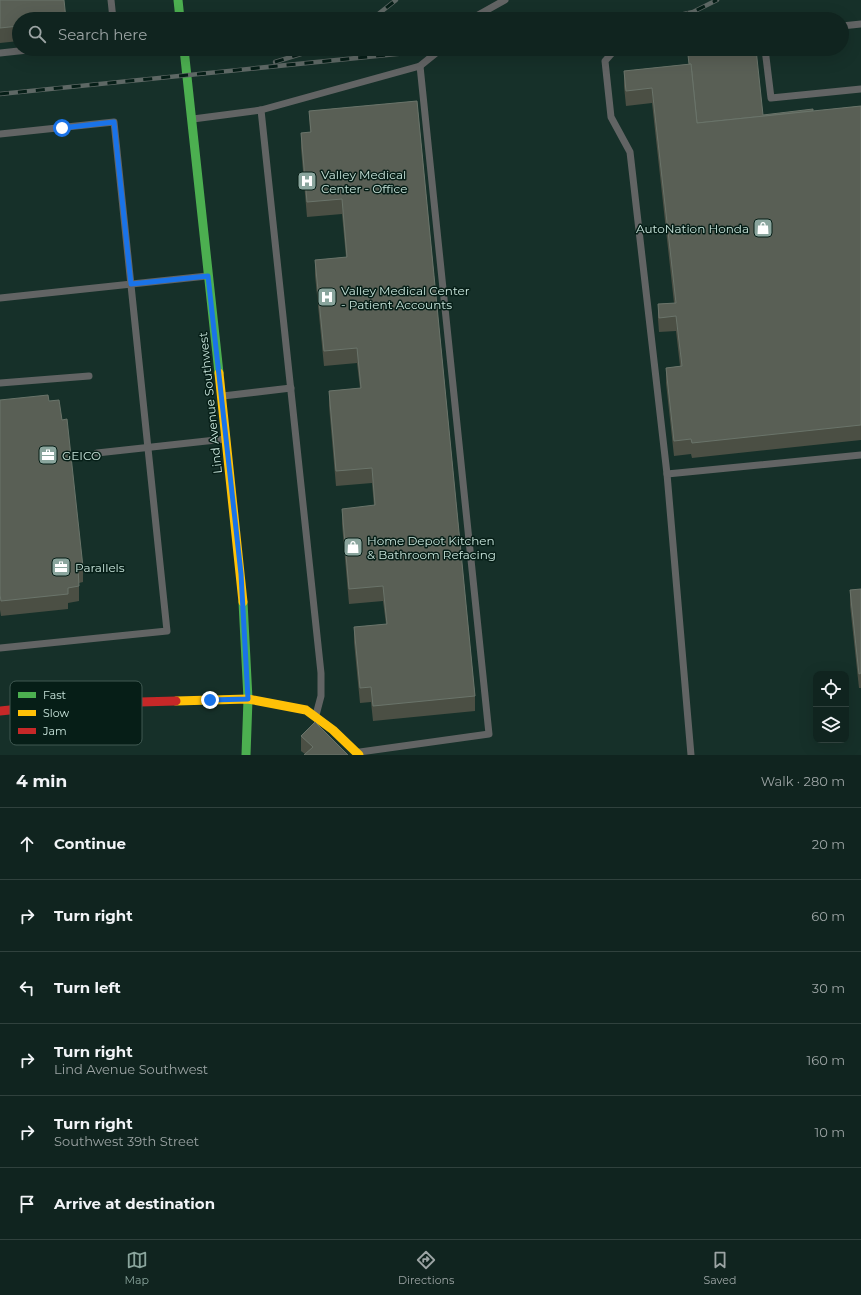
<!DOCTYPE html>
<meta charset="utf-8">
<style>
body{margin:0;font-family:Montserrat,sans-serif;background:#192c28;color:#f1f3f6}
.controls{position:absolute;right:12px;bottom:12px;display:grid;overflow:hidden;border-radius:8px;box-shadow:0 4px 16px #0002}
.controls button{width:36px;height:36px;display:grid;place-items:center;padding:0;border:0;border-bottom:1px solid #30413d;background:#10241f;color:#f1f3f6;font:20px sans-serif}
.stop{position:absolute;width:12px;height:12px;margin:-9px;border:3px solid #1a73e8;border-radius:50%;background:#fff}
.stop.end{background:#1a73e8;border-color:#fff;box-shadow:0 1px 4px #0008}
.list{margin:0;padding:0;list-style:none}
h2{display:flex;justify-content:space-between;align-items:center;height:52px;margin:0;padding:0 16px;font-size:17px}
h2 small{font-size:13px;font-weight:400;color:#9ca4a4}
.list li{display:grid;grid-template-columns:26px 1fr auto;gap:12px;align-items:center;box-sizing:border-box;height:72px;padding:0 16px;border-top:1px solid #30413d}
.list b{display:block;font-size:15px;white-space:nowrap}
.list p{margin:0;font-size:13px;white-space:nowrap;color:#9ca4a4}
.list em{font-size:13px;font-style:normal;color:#9ca4a4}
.icon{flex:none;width:22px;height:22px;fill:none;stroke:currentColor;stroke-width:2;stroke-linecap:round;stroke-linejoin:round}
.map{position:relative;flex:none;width:861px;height:755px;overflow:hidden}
.search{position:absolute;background:#10241f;box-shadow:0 4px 16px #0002;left:12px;right:12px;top:12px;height:44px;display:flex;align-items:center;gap:10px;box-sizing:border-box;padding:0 14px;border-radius:22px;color:#9ca4a4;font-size:15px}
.sheet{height:484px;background:#10241f}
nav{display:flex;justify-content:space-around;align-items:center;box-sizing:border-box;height:56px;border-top:1px solid #30413d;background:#10241f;font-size:11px;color:#9ca4a4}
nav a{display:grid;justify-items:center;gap:2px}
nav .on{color:#8aa59d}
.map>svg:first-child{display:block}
</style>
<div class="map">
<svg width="861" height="755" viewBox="0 0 861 755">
<rect width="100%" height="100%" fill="#163029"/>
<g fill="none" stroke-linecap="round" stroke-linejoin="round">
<g stroke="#626464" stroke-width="7">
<polyline points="111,0 113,19"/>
<polyline points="471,19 505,0"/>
<polyline points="842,26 861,24"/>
<polyline points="639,49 613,52 605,61 611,117 630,152 667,474 691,755"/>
<polyline points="765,49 771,98 861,89"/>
<polyline points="0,53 37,49"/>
<polyline points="420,66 441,49"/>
<polyline points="261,110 321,673 321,696 316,715"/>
<polyline points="193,119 261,110 420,66 489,734 360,752"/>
<polyline points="0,134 114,122 167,631 0,648"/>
<polyline points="0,298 207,276"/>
<polyline points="0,383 89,376"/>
<polyline points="223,396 291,388"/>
<polyline points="97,453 225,439"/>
<polyline points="667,474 861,455"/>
</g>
<g stroke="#4caf50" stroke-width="9">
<polyline points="178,0 180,19"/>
<polyline points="184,49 219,373"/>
<polyline points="243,602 248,699 246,755"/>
</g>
<g stroke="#ffc107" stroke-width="9">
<polyline points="219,373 243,602"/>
<polyline points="176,701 248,699 306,710 333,730 359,755"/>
</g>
<polyline stroke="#c62828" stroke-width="9" points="0,711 67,704 176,701"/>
<g stroke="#5e6865" stroke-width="4.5">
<g id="rail">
<polyline points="372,19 396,0"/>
<polyline points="662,19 693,12 717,0"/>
<polyline points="275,62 317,49"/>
<polyline points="0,94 446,49"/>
</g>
</g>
<use href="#rail" stroke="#061e17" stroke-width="3" stroke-dasharray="9" stroke-linecap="butt"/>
</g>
<g fill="#4b4f44">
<polygon points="0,0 19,19 19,41 0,43"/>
<polygon points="688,55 763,115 813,111 861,106 861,440 692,458 691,454 674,456 666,383 666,368 680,366 676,331 659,332 658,319 658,304 674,303 652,103 626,106 624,86 624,71 689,64"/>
<polygon points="417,101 475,696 475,711 373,721 371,702 360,703 354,642 354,627 386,624 383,601 349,604 342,524 342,509 374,506 372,483 336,486 329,406 329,391 360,388 357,363 324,366 315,275 315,260 346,257 342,214 307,217 301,148 301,133 310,132 309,111"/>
<polygon points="0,400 83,567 83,582 79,583 79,601 68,603 68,609 1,616 0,610"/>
<polygon points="861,589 861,688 859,688 850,605 850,590"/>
<polygon points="301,736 348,755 305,754 301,751"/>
</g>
<g fill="#595f55" stroke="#6a746a">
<polygon points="0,0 64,0 66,19 19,19 19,26 0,28"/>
<polygon points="745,49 756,49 763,115 813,109 813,111 697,123 691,64 689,64 688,55"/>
<polygon points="691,64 697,123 861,106 861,425 692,443 691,439 674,441 666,368 682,366 676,316 659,318 658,304 676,303 652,88 626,91 624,71"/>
<polygon points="417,101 475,696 373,706 371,687 360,688 354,627 387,624 383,586 349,589 342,509 375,505 372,468 336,471 329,391 361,388 357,348 324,351 315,260 347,257 342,199 307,202 301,133 311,132 309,111"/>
<polygon points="48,395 49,401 59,400 62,420 67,419 83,567 78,568 79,586 68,588 68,594 1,601 0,595 0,400"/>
<polygon points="861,589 861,673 859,674 850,590"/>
<polygon points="315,722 348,755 304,755 313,747 301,736"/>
</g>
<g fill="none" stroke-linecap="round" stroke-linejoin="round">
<polyline stroke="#1a73e8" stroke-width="5" points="62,128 114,122 131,284 208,276 241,574 248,699 210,700"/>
</g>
<defs>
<g id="hospital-square" transform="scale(1)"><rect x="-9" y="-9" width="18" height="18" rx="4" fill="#8aa59d" stroke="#061e17"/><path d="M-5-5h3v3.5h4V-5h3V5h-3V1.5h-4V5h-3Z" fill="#fff"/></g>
<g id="shop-square" transform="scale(1)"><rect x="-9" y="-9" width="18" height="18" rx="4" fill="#8aa59d" stroke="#061e17"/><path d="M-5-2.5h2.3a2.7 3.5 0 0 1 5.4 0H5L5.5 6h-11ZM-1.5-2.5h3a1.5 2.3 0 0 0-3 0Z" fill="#fff"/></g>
<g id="office-square" transform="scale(1)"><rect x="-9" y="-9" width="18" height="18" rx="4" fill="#8aa59d" stroke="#061e17"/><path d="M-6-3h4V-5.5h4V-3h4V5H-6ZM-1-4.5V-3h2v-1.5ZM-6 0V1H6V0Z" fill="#fff"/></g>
</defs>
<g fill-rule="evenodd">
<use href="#hospital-square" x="307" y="181"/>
<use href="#shop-square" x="763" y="228"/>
<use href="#hospital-square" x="327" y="297"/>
<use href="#office-square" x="48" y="455"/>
<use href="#shop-square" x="353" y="547"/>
<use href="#office-square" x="61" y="567"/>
</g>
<g text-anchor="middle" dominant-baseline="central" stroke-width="3" stroke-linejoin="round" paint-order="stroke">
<g font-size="12" fill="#c8e4db" stroke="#061e17" text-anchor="start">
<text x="321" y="174">Valley Medical<tspan x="321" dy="14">Center - Office</tspan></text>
<text x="749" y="228" text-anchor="end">AutoNation Honda</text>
<text x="341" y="290">Valley Medical Center<tspan x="341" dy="14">- Patient Accounts</tspan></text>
<text x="62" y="455">GEICO</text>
<text x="367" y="540">Home Depot Kitchen<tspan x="367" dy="14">&amp; Bathroom Refacing</tspan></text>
<text x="75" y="567">Parallels</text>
</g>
<g font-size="12" fill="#c8e4db" stroke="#061e17">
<text transform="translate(210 403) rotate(-96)">Lind Avenue Southwest</text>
</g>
</g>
<rect x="10" y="681" width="132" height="64" rx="6" fill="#061e17" stroke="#405952" stroke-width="1"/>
<rect x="18" y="692" width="18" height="6" fill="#4caf50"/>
<rect x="18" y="710" width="18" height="6" fill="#ffc107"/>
<rect x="18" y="728" width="18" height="6" fill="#c62828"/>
<g font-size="11" fill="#c8e4db">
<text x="43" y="699">Fast</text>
<text x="43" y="717">Slow</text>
<text x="43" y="735">Jam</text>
</g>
</svg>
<div class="controls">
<button><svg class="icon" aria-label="locate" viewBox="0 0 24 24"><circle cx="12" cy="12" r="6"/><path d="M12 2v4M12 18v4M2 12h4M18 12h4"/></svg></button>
<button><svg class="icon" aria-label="layers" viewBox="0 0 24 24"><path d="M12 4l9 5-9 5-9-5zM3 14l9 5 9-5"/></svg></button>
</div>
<div class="stop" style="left:62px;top:128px"></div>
<div class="stop end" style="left:210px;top:700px"></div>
<div class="search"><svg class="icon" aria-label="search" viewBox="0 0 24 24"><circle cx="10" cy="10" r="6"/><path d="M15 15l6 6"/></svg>Search here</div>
</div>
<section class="sheet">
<h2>4 min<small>Walk · 280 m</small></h2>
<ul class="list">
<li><svg class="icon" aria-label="ahead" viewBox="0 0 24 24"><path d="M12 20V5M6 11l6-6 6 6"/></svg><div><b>Continue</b></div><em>20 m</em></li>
<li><svg class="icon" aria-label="right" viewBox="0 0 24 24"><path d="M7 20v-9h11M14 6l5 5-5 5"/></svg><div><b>Turn right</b></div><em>60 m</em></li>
<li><svg class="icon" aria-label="left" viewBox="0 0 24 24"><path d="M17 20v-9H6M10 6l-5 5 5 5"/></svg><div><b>Turn left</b></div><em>30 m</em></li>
<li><svg class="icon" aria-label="right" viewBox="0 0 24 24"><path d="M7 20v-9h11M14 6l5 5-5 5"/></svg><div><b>Turn right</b><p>Lind Avenue Southwest</p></div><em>160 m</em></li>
<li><svg class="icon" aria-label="right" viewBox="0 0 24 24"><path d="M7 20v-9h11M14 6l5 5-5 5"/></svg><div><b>Turn right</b><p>Southwest 39th Street</p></div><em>10 m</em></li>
<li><svg class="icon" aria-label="arrive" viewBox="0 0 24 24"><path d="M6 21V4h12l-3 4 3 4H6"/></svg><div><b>Arrive at destination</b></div></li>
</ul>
</section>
<nav>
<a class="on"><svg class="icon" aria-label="map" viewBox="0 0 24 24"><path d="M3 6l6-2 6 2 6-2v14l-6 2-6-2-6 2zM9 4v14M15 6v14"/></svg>Map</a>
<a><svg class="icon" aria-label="directions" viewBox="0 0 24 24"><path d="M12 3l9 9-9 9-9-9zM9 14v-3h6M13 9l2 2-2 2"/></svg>Directions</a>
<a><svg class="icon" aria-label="saved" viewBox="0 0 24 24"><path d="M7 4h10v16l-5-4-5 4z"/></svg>Saved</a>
</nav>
